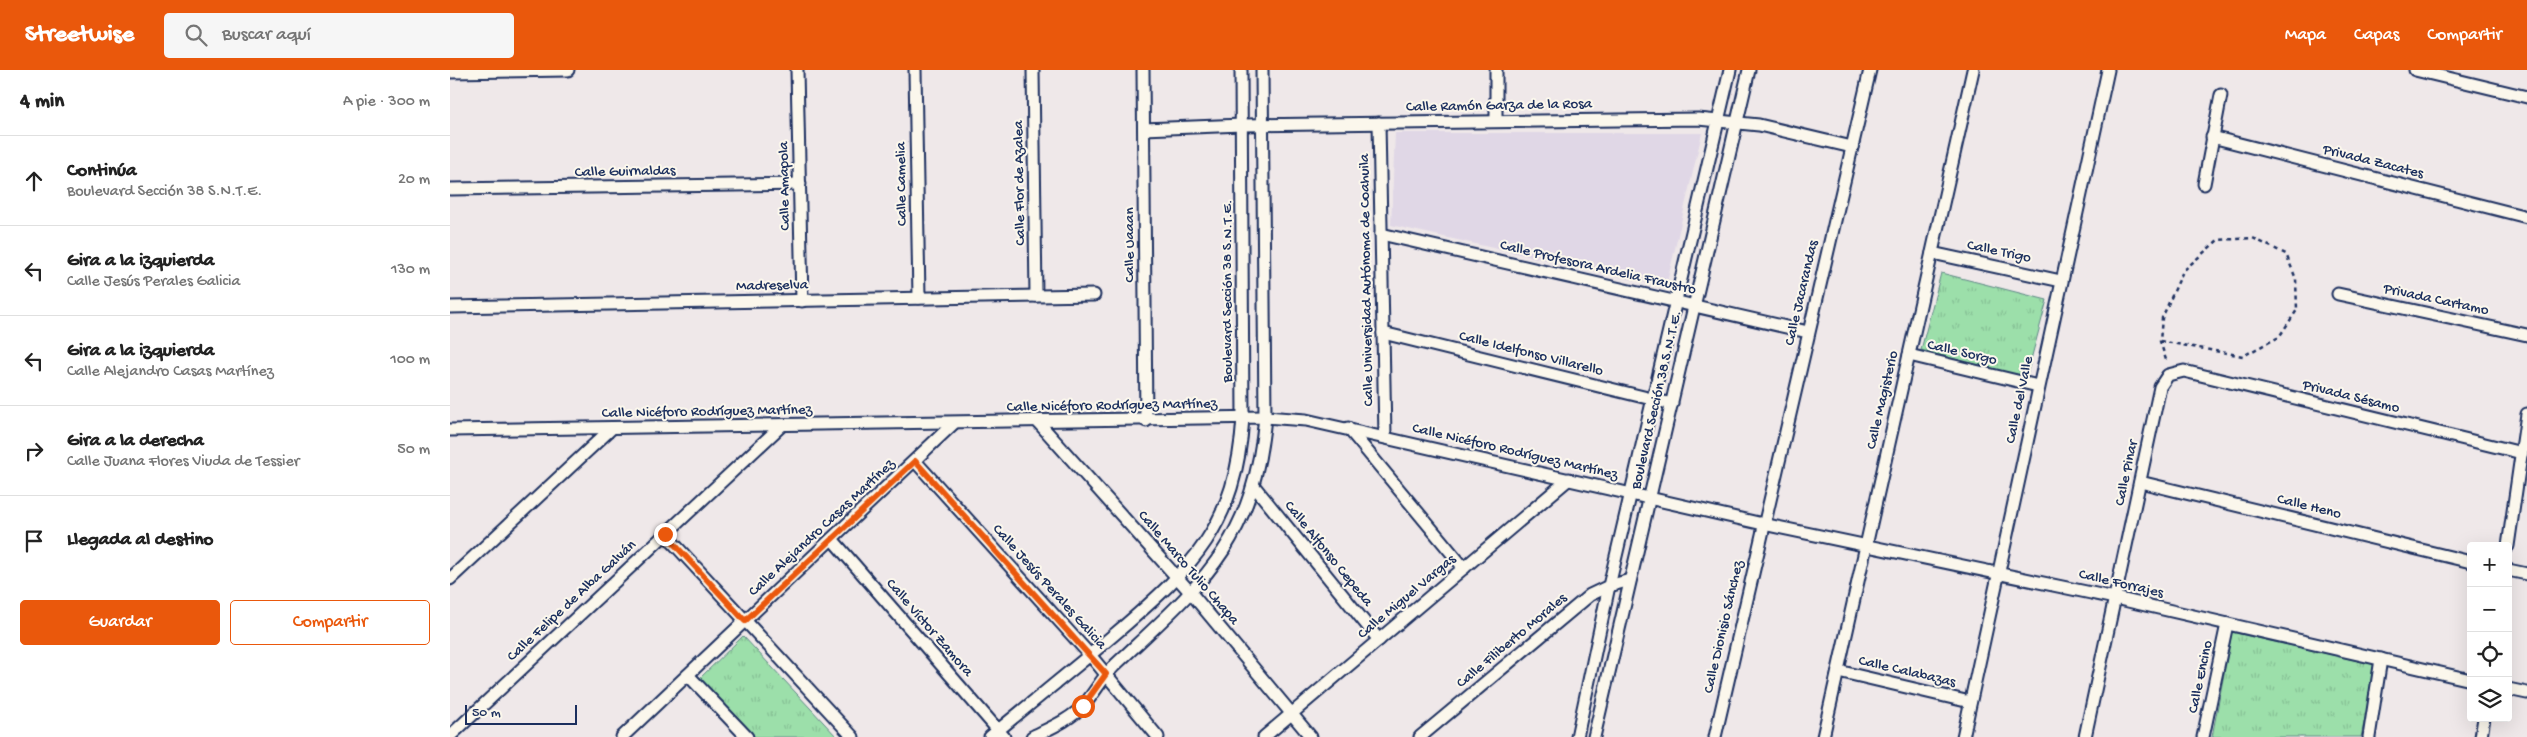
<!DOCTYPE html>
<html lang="es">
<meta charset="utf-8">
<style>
body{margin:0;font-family:"Gochi Hand",sans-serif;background:#f6f6f6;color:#222}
.controls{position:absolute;right:15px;bottom:15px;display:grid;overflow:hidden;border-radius:5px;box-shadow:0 5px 20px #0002}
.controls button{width:45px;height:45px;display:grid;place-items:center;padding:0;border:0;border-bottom:1px solid #e0e0e0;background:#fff;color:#222;font:25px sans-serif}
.scale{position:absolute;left:15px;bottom:12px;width:112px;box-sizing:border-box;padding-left:5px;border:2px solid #1b2f5e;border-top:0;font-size:14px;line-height:18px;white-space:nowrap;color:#1b2f5e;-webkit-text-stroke:4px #fbf7ec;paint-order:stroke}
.stop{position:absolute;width:15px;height:15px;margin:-11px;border:4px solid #ea580c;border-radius:50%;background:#fff}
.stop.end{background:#ea580c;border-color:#fff;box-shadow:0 1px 5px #0008}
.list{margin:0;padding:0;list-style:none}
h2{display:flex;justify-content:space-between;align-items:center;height:65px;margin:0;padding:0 20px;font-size:21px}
h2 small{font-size:16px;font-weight:400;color:#767676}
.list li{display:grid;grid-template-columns:32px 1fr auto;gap:15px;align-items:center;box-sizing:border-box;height:90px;padding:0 20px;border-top:1px solid #e0e0e0}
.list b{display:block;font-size:19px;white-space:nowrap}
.list p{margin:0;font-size:16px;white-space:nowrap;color:#767676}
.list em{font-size:16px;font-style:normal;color:#767676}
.actions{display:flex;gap:10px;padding:15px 20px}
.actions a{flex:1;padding:11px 0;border:1px solid #ea580c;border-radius:5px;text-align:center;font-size:18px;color:#ea580c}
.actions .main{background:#ea580c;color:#fff}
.icon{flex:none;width:28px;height:28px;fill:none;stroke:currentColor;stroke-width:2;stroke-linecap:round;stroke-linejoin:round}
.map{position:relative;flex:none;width:2077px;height:667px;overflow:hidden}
header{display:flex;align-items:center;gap:30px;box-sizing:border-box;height:70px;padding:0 25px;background:#ea580c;color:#fff}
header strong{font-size:24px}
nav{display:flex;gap:28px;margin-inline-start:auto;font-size:18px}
.search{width:350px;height:45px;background:#f6f6f6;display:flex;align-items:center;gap:12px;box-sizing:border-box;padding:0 18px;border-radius:5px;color:#767676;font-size:19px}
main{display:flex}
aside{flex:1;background:#fff}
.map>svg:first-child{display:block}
</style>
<header>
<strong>Streetwise</strong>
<div class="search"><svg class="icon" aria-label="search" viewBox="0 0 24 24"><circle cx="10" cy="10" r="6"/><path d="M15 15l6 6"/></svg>Buscar aquí</div>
<nav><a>Mapa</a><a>Capas</a><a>Compartir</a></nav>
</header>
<main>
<aside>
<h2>4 min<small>A pie · 300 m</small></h2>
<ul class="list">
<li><svg class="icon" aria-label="ahead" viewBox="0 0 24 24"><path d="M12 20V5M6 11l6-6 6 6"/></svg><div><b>Continúa</b><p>Boulevard Sección 38 S.N.T.E.</p></div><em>20 m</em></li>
<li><svg class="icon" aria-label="left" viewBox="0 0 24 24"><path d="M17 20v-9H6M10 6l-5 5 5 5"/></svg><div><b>Gira a la izquierda</b><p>Calle Jesús Perales Galicia</p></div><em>130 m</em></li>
<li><svg class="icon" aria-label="left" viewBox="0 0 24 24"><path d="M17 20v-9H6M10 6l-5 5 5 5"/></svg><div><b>Gira a la izquierda</b><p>Calle Alejandro Casas Martínez</p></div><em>100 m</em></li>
<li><svg class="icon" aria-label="right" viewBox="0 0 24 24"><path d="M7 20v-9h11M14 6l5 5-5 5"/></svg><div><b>Gira a la derecha</b><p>Calle Juana Flores Viuda de Tessier</p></div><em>50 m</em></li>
<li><svg class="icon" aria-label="arrive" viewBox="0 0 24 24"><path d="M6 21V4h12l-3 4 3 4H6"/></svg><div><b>Llegada al destino</b></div></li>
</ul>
<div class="actions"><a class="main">Guardar</a><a>Compartir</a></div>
</aside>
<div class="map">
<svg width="2077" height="667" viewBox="0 0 2077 667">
<defs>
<pattern id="grass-tufts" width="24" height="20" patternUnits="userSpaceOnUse" patternTransform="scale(1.25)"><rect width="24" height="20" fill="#9cdfaa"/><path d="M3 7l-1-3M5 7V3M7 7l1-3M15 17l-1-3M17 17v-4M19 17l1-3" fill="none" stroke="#86c095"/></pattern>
</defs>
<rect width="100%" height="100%" fill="#efe8e9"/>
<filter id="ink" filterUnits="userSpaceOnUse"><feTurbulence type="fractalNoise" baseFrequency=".02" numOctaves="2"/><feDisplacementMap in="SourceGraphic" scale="10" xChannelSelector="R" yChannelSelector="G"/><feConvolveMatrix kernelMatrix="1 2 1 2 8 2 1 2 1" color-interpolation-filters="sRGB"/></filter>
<g filter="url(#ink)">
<polygon fill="#e0d7e6" points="945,63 1252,63 1216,217 941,155"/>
<g fill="url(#grass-tufts)" stroke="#5c8784">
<polygon points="1491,203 1597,230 1576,308 1471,280"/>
<polygon points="1782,562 1926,595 1911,667 1762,667"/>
<polygon points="293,566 387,667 304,667 249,609"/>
</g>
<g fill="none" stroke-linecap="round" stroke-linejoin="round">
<g stroke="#1b2f5e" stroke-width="15">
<g id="minor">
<polyline points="347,0 352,231"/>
<polyline points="465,0 469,228"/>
<polyline points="583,0 586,226"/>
<polyline points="693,0 696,351"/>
<polyline points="1046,0 1046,51"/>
<polyline points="1965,0 2077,27"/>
<polyline points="0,2 118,0"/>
<polyline points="929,53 935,367"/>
<polyline points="694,59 792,55 1248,49 1309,55 1402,77"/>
<polyline points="1762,67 2077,147"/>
<polyline points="1754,114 1771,25"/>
<polyline points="0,119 350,114"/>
<polyline points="931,164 1358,262"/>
<polyline points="1482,183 1611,211"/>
<polyline points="1888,224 2077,265"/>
<polyline points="0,237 644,225"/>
<polyline points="933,263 1222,334"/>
<polyline points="1459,285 1588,316"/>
<polyline points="588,352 741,523 861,667"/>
<polyline points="898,358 1014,498"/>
<polyline points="0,360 815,347 856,350 1313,454 1665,528 2021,610"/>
<polyline points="465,391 640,585 708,667"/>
<polyline points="1690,412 2021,492"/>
<polyline points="804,416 929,570"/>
<polyline points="215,464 403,667"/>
<polyline points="382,469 554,667"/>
<polyline points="2058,476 2077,344"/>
<polyline points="2058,500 2077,504"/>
<polyline points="0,509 162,358"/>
<polyline points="1388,601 1520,632"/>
<polyline points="238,605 297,667"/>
<polyline points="2058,619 2077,623"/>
<polyline points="0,666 331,356"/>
<polyline points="172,667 504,353"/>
<path d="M540,667C582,632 625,598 666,563C744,496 786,456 793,348L791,0"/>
<path d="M582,667C600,658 620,650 634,635C645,622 652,608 664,596C752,513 803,475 815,347L812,0"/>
<polyline points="814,667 1119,409"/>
<polyline points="970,667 1140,525 1159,516 1180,510"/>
<polyline points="1127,667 1159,516 1280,0"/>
<polyline points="1144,667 1299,0"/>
<polyline points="1265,667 1420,0"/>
<polyline points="1373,667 1523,0"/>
<polyline points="1513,667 1658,0"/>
<polyline points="1635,667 1710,317 1718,305 1734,301 2072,383"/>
<polyline points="1753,667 1777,554"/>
<polyline points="1919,667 1931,589"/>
<polyline points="2031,667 2034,648"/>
</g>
</g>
<polyline stroke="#1b2f5e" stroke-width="2.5" stroke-dasharray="4 4" stroke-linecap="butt" points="1710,271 1793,286 1829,267 1847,240 1846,209 1836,184 1803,168 1768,170 1733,201 1712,248 1710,271 1717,293"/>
<use href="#minor" stroke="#fbf7ec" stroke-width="11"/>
</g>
</g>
<g fill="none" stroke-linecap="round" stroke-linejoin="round" filter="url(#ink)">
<polyline stroke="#ea580c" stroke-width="6" points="215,464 295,551 465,391 656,604 633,636"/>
</g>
<g text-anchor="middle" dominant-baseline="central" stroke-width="4" stroke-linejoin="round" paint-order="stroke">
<g font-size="15" fill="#1b2f5e" stroke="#fbf7ec">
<text transform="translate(1049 36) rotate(-1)">Calle Ramón Garza de la Rosa</text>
<text transform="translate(1923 92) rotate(14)">Privada Zacates</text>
<text transform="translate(175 102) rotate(-1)">Calle Guirnaldas</text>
<text transform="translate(570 113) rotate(-91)">Calle Flor de Azalea</text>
<text transform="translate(452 114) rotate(-91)">Calle Camelia</text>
<text transform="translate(335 116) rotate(-91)">Calle Amapola</text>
<text transform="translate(680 175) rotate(-90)">Calle Uaaan</text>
<text transform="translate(1549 182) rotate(12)">Calle Trigo</text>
<text transform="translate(1148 198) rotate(13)">Calle Profesora Ardelia Fraustro</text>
<text transform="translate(917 210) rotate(-91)">Calle Universidad Autónoma de Coahuila</text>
<text transform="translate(322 216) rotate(-1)">Madreselva</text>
<text transform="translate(778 221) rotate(-90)">Boulevard Sección 38 S.N.T.E.</text>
<text transform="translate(1352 223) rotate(-77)">Calle Jacarandas</text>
<text transform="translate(1986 230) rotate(12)">Privada Cartamo</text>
<text transform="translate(1512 283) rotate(13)">Calle Sorgo</text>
<text transform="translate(1081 284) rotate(14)">Calle Idelfonso Villarello</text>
<text transform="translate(1901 327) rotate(14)">Privada Sésamo</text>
<text transform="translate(1207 330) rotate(-77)">Boulevard Sección 38 S.N.T.E.</text>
<text transform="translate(1433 330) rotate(-77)">Calle Magisterio</text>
<text transform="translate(1570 330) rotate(-78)">Calle del Valle</text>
<text transform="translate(662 336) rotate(-1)">Calle Nicéforo Rodríguez Martínez</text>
<text transform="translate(257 342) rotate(-1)">Calle Nicéforo Rodríguez Martínez</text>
<text transform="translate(1065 382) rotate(13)">Calle Nicéforo Rodríguez Martínez</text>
<text transform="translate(1677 403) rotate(-78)">Calle Pinar</text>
<text transform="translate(1859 437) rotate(14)">Calle Heno</text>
<text transform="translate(372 458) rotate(-43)">Calle Alejandro Casas Martínez</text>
<text transform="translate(878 484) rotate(51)">Calle Alfonso Cepeda</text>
<text transform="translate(738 498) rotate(49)">Calle Marco Tulio Chapa</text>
<text transform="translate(1671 514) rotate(13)">Calle Forrajes</text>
<text transform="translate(599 517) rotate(48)">Calle Jesús Perales Galicia</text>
<text transform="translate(957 527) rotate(-40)">Calle Miguel Vargas</text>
<text transform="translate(122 531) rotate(-43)">Calle Felipe de Alba Galván</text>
<text transform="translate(1274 557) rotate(-77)">Calle Dionisio Sánchez</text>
<text transform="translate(479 558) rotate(49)">Calle Víctor Zamora</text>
<text transform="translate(1062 571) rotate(-40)">Calle Filiberto Morales</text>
<text transform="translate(1457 602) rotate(13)">Calle Calabazas</text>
<text transform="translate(1751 607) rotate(-78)">Calle Encino</text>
</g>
</g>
</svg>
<div class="controls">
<button>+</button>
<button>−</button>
<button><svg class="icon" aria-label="locate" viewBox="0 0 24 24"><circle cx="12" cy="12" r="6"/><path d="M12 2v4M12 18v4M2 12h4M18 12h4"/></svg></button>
<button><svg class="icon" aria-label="layers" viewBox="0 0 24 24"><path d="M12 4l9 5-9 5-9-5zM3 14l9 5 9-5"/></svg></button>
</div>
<div class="scale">50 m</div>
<div class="stop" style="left:633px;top:636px"></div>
<div class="stop end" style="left:215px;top:464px"></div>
</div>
</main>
